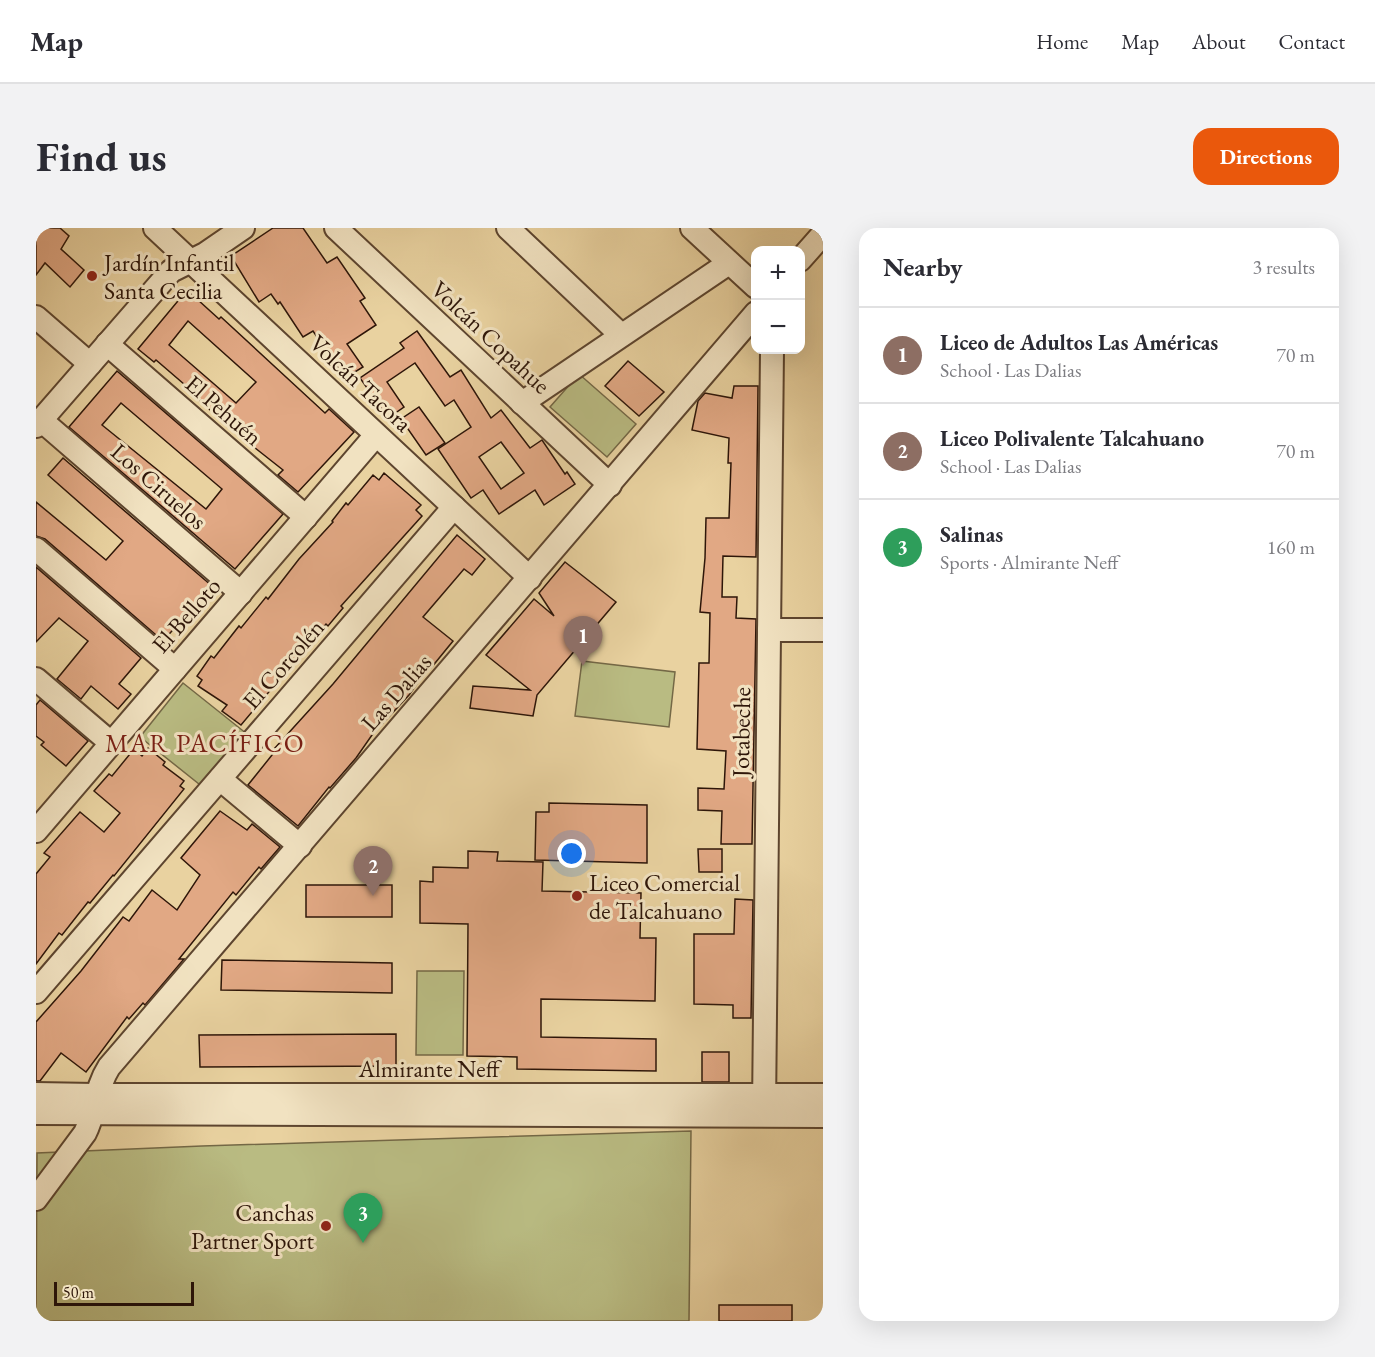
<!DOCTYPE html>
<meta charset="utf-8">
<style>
body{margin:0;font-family:"EB Garamond",serif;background:#f2f2f3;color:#2b2b33}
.controls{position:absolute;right:18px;top:18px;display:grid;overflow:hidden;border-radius:12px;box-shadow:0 6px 24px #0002}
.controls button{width:54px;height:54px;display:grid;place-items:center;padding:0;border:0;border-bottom:2px solid #e1e1e2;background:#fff;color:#2b2b33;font:30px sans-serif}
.scale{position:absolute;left:18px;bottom:15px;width:140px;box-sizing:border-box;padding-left:6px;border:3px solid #2e1609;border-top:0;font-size:16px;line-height:21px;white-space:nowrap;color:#2e1609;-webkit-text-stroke:4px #f1e2c1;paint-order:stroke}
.you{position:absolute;left:536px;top:626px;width:21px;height:21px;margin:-15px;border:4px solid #fff;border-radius:50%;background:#1a73e8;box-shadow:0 0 0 9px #1a73e833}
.badge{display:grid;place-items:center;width:39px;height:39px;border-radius:50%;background:#ea580c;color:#fff;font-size:20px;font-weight:700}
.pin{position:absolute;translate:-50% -50px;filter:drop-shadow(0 2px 3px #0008)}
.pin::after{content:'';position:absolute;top:32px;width:21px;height:18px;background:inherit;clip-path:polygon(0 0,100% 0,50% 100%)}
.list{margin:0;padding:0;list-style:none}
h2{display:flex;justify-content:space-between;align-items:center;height:78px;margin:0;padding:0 24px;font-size:26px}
h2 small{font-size:20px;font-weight:400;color:#7c7c81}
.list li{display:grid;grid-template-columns:39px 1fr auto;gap:18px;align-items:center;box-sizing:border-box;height:96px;padding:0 24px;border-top:2px solid #e1e1e2}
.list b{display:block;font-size:22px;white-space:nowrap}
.list p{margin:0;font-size:20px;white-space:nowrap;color:#7c7c81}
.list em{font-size:20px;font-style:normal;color:#7c7c81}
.map{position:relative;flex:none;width:787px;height:1093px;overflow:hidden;border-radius:18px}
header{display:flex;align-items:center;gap:36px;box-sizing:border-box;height:84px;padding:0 30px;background:#fff;border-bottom:2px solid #e1e1e2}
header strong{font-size:28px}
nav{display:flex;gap:33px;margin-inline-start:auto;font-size:21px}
.intro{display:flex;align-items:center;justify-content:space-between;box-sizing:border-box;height:144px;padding:0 36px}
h1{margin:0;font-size:42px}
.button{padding:15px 27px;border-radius:18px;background:#ea580c;color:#fff;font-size:21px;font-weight:700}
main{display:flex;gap:36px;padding:0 36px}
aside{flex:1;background:#fff;border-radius:18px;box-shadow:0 6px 24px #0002}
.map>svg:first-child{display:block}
</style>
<header>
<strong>Map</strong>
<nav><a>Home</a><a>Map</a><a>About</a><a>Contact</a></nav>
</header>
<div class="intro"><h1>Find us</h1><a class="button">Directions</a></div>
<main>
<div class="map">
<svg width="787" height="1093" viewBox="0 0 787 1093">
<rect width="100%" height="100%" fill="#e9d2a0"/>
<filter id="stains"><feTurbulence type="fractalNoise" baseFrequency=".00333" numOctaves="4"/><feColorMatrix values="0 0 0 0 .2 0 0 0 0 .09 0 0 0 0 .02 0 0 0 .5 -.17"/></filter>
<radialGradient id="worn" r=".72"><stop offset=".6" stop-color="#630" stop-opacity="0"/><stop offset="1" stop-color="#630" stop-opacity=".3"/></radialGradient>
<g fill="#b9bb82" stroke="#746846" stroke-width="1.5">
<polygon points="543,146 600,196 571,229 514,179"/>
<polygon points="546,433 639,444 633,499 539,488"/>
<polygon points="147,455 211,506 168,560 104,509"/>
<polygon points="381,743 428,743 427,827 380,827"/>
<polygon points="655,903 653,1093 0,1093 1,925 166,918"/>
</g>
<g fill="#e1a884" stroke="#2e1609" stroke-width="1.5" fill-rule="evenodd">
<polygon points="0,0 24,0 33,8 25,21 48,42 34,59 9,35 0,47"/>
<polygon points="237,0 267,0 291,35 301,29 329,70 324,73 340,97 311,116 327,139 309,150 277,103 267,109 244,74 242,76 235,66 223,74 195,28"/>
<path d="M151,62L183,91L185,89L289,185L293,181L318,204L262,264L242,247L247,242L214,216L215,215L186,188L183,190L161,170L163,169L120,132L118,134L102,121ZM152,93L220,154L200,175L133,117Z"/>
<path d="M381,103L414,149L425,142L455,190L465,182L494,220L506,212L529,246L531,244L539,256L508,277L499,262L463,286L447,262L435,270L402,221L435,199L418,172L409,178L379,135L351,154L368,179L352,190L324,150L368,120L364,115ZM465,214L488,245L465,261L443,229Z"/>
<polygon points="592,133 628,164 603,188 569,158"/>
<path d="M81,143L247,286L199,341L33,199ZM85,175L186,261L170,281L66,197Z"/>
<polygon points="698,158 722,158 720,329 687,328 686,369 701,369 700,390 720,391 716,616 685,616 686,583 662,582 662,560 688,561 690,523 661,521 663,435 673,435 674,385 664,384 669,330 670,290 693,290 695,235 692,235 693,210 656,202 662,173 669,165 696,170"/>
<polygon points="383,179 409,215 390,227 365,191"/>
<polygon points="27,230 176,358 127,413 9,311 0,308 0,274 70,332 87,313 12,247"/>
<polygon points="348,245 385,277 380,282 386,288 305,378 307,380 292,398 290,396 205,497 186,483 191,477 162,458 166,452 161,448 175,428 178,430 203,398 205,400 230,369 232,371 263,331 297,294 296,293 310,275 312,277 337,247 343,252"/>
<polygon points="421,307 449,331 436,347 428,341 387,389 417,413 395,440 393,439 373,467 336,507 320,530 294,560 293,559 262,598 212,557 240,522 238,521 297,456"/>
<polygon points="529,334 580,374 501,467 497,488 434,480 437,458 494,462 450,427 498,371 518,388 503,365"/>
<polygon points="0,339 105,430 83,456 95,466 82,481 55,458 45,471 21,451 52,413 23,390 0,414"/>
<polygon points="4,472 52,513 30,538 5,517 8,514 0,508 0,477"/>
<polygon points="112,520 129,534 127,537 148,553 144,558 148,561 78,648 77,647 54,675 52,674 26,707 23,705 0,736 0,646 14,629 8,625 44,584 68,604 84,585 58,563 73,546 76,548 98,521 106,528"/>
<polygon points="513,575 611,577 611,635 499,632 500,584 513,584"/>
<polygon points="184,583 211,602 216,596 244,619 225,641 223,639 200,667 197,664 143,731 148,731 109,777 107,775 93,791 91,789 50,844 25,825 4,853 0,853 0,794 45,743 87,689 93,693 116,662 141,682 164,647 145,630"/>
<polygon points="662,621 686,621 686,644 663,644"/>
<polygon points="432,623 462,624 461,633 507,634 506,663 605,665 604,710 620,710 619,773 505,771 505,809 620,811 620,843 481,841 481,829 431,828 432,696 384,695 384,653 397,654 397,639 432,640"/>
<rect x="270" y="657" width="86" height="32"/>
<polygon points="699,671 717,672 715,790 697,790 697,777 658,776 658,706 698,706"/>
<polygon points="186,732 356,735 356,765 185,762"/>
<polygon points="360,806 360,838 164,839 163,807"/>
<rect x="666" y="824" width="27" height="30"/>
<rect x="683" y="1077" width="73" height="16"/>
</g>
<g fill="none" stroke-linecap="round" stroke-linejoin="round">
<g stroke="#5d452f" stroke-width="26">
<g id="minor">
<polyline points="119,0 494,350"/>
<polyline points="300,0 574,257"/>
<polyline points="472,0 585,107"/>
<polyline points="656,0 720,59"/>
<polyline points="764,32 787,6"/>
<polyline points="0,89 54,136"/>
<polyline points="71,116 270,289"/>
<polyline points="486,175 693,35"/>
<polyline points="5,192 205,365"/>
<polyline points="0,198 135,43 169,26 207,0"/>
<polyline points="0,321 139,441"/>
<polyline points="733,402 787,402"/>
<polyline points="0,451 75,515"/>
<polyline points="184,551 264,618"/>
<polyline points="0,603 340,207"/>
<polyline points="0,764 418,279"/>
<polyline points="0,866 59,867 787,867"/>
<polyline points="728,881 736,122"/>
<polyline points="0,885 787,888"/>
<path d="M0,971L49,905C60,883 59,861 73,839L720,85"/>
</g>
</g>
<use href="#minor" stroke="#f1e2c1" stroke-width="22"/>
</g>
<g fill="#8f2418" stroke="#f1e2c1" stroke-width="2">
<circle cx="56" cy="48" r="6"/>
<circle cx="541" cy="668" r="6"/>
<circle cx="290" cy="998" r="6"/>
</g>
<g text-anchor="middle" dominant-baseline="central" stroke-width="6" stroke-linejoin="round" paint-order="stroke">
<g font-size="24" fill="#2e1609" stroke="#f1e2c1" text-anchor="start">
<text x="68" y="34">Jardín Infantil<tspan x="68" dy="28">Santa Cecilia</tspan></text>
<text x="553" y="654">Liceo Comercial<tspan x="553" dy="28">de Talcahuano</tspan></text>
<text x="278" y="984" text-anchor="end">Canchas<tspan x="278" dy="28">Partner Sport</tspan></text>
</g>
<g font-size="24" fill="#2e1609" stroke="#f1e2c1">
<text transform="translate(455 109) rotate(43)">Volcán Copahue</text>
<text transform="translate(325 155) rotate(43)">Volcán Tacora</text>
<text transform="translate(188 182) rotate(41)">El Pehuén</text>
<text transform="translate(123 258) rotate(41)">Los Ciruelos</text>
<text transform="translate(150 387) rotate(-49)">El Belloto</text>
<text transform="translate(247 436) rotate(-49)">El Corcolén</text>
<text transform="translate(360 464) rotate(-49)">Las Dalias</text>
<text transform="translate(705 504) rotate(-89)">Jotabeche</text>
<text x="393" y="840">Almirante Neff</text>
</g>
<g font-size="26" letter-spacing="1.5" fill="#7a1f14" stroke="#f1e2c1">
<text x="169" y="515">MAR PACÍFICO</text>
</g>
</g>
<rect width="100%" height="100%" filter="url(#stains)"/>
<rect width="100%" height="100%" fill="url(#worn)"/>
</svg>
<div class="controls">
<button>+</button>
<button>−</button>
</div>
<div class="scale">50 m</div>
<div class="you"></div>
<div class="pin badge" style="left:547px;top:438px;background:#8d6e63">1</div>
<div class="pin badge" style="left:337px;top:668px;background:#8d6e63">2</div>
<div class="pin badge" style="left:327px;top:1015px;background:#2e9e5b">3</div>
</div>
<aside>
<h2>Nearby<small>3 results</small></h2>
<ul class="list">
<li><span class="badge" style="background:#8d6e63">1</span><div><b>Liceo de Adultos Las Américas</b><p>School · Las Dalias</p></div><em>70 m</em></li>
<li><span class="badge" style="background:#8d6e63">2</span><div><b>Liceo Polivalente Talcahuano</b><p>School · Las Dalias</p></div><em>70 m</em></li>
<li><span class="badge" style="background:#2e9e5b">3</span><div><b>Salinas</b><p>Sports · Almirante Neff</p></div><em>160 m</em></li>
</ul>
</aside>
</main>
